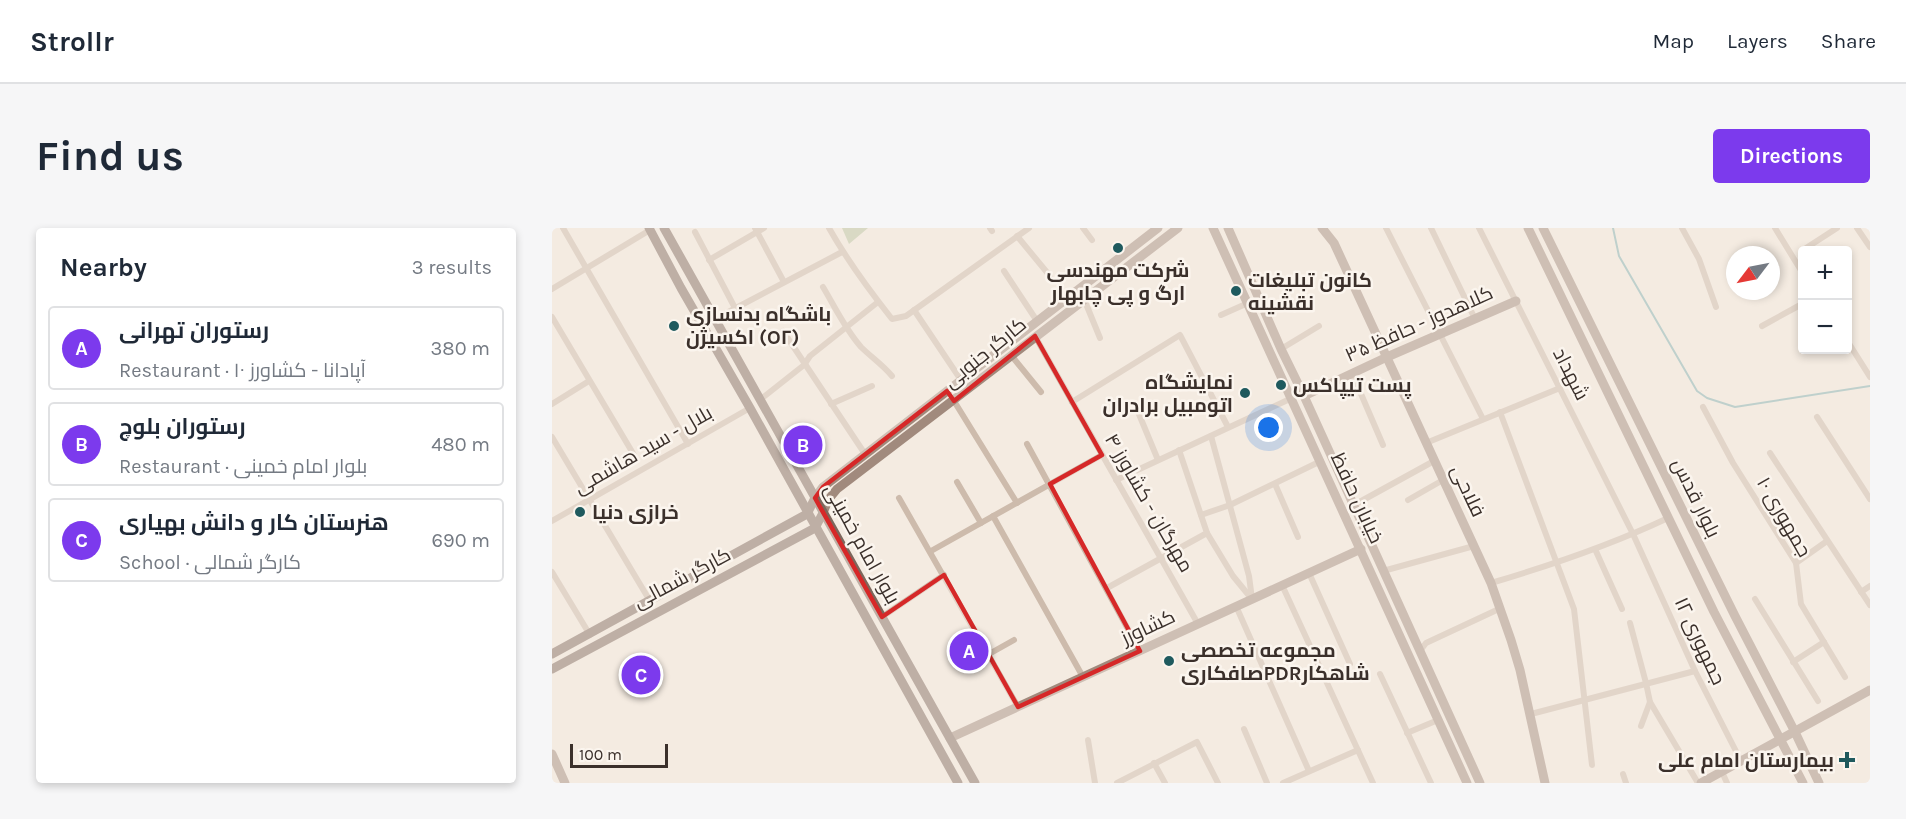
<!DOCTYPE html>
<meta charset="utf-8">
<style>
body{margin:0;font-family:Karla,Cairo,sans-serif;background:#f6f6f7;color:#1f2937}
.controls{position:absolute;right:18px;top:18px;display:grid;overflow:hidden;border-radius:6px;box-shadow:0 3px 9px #0003}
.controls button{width:54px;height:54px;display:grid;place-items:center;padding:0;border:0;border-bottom:2px solid #e0e1e3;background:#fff;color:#1f2937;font:30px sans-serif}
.compass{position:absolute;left:1174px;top:18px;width:54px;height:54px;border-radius:50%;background:#fff;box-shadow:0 3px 9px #0003;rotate:238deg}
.scale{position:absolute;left:18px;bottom:15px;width:98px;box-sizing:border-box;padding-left:6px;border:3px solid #3b302b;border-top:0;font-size:16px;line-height:21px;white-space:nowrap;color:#3b302b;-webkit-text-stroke:4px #fbf5ee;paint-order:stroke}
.you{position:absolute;left:717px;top:200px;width:21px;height:21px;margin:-15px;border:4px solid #fff;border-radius:50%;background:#1a73e8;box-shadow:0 0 0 9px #1a73e833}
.badge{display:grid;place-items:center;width:39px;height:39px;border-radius:50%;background:#7c3aed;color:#fff;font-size:20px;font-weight:700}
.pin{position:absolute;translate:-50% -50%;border:3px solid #fff;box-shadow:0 2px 6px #0006}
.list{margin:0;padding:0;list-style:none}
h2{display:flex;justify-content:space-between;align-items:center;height:78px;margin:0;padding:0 24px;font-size:26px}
h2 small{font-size:20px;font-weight:400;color:#747a83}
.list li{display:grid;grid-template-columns:39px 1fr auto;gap:18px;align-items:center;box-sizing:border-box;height:84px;margin:0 12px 12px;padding:0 12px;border:2px solid #e0e1e3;border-radius:6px}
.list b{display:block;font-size:22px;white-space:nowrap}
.list p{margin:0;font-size:20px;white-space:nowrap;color:#747a83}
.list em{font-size:20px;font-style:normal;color:#747a83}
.map{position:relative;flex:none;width:1318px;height:555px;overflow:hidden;border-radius:6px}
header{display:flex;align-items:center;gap:36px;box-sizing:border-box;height:84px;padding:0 30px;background:#fff;border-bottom:2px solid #e0e1e3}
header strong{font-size:28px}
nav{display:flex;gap:33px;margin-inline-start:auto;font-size:21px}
.intro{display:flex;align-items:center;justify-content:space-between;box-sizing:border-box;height:144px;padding:0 36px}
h1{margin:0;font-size:42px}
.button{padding:15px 27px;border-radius:6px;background:#7c3aed;color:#fff;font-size:21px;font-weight:700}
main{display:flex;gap:36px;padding:0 36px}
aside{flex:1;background:#fff;border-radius:6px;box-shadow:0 3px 9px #0003}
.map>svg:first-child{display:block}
</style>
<header>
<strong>Strollr</strong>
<nav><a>Map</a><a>Layers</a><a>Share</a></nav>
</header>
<div class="intro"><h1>Find us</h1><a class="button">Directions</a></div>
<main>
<aside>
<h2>Nearby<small>3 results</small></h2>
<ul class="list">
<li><span class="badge">A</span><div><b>رستوران تهرانی</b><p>Restaurant · آپادانا - کشاورز ۱۰</p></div><em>380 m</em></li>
<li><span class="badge">B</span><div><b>رستوران بلوچ</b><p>Restaurant · بلوار امام خمینی</p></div><em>480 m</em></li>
<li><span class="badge">C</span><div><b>هنرستان کار و دانش بهیاری</b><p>School · کارگر شمالی</p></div><em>690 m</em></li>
</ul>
</aside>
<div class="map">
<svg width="1318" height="555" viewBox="0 0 1318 555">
<rect width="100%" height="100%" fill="#f4ebe1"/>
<polygon fill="#b8c4a0" points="290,0 316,0 297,16"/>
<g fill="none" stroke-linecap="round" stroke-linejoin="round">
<polyline stroke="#7fb0b2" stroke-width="2" points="1061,0 1067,28 1145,163 1155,170 1183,179 1318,158"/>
<g stroke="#cdbbac" stroke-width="6">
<polyline points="11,0 136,216"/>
<polyline points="203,0 232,54"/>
<path d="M277,0C295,32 317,62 340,91L354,88L477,0"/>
<polyline points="438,0 440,3"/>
<polyline points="531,0 540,12"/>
<polyline points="834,0 931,191"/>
<polyline points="879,0 923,91"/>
<polyline points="927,0 1081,306 1143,443 1189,533"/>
<polyline points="1130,0 1147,31 1164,79"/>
<polyline points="1223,0 1250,44"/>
<polyline points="1305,0 1318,19"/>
<polyline points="143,4 183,80"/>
<polyline points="465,8 498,48"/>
<polyline points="1251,22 1285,0"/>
<polyline points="157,32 212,0"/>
<polyline points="452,43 485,93"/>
<path d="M271,59C283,79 293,101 309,119C319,129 330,136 340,148"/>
<polyline points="0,61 98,2"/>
<polyline points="532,71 548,110"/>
<polyline points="362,82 409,152"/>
<polyline points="669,87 696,75"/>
<polyline points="0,89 82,227"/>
<polyline points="163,91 290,24"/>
<polyline points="1210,98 1250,76"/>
<polyline points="231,103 313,226"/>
<polyline points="483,108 646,396"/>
<polyline points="1296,114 1318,149"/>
<polyline points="729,121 767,98"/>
<polyline points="459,127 489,164"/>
<polyline points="800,145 831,217"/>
<polyline points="209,171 252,137 258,128 326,74"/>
<polyline points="402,173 465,275"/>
<polyline points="520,174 628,107 676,199"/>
<polyline points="0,176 37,153"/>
<polyline points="279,176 320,158"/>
<polyline points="584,179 606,232"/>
<polyline points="1151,179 1181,235 1244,335 1249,376 1293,449"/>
<polyline points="948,184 1022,381 1040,537"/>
<polyline points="1265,189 1318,271"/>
<polyline points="659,208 697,348 700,371"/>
<polyline points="0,209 98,373"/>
<polyline points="874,215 1008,160"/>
<polyline points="475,216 588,423"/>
<polyline points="1218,225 1318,377"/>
<polyline points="564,252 740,170"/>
<polyline points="405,254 429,295"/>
<polyline points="723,256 746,309"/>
<polyline points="347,270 466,479"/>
<polyline points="856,272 891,252"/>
<polyline points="802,277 882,233"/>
<polyline points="649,287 678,277 769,233"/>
<polyline points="441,288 531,449"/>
<polyline points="0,293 198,180"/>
<polyline points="655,305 681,348 699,370"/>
<polyline points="1043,321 1070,381"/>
<polyline points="379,323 550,227"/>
<polyline points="1244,335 1275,313"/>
<polyline points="831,343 922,318"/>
<polyline points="0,344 38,407"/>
<polyline points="757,345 798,436"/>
<path d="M939,355C1000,337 1059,317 1116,290"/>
<polyline points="730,357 821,555"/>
<polyline points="555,360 655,305 627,222"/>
<polyline points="1309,364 1318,358"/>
<polyline points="1203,371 1266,473"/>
<polyline points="684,378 757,543"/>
<polyline points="330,389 392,347"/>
<polyline points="1078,395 1094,455 1098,474 1089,498"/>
<polyline points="868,423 874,415 949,380"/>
<polyline points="437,426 462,412"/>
<polyline points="1241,434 1272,414"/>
<polyline points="828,446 879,555"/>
<polyline points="1098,474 1146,555"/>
<polyline points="979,486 1143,443"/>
<polyline points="692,501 715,555"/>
<polyline points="855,505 886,492"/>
<polyline points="536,512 543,555"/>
<polyline points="602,535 613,555"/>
<polyline points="1170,544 1175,555"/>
<polyline points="1071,546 1074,555"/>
<polyline points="565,555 645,514 666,555"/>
<polyline points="731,555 806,522"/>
</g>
<g stroke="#a18a7d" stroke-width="9">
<polyline points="661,0 915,555"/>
<polyline points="676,0 729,121 752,168 928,555"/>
<polyline points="770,0 782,15 939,355 959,412 968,442 993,555"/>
<polyline points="976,0 1162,384 1251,555"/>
<polyline points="991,0 1183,388 1243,504 1267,555"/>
<polyline points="752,168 835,129 964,73"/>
<polyline points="263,270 271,259 606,0"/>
<polyline points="271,285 276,272 285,261 626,0"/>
<polyline points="398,510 809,321"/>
<polyline points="0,526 13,555"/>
<polyline points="1149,555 1318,462"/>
</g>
<g stroke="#7d675c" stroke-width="9">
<polyline points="97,0 129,60 198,180 406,555"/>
<polyline points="112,0 423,555"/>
<polyline points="0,426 255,286 263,270"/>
<polyline points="0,441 263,300 271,285"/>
</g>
</g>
<path d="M0 0H1318V555H0ZM483,108L550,227L498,256L588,423L466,479L392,347L330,389L263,270L271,259L395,163L402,173Z" fill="#f4ebe1" fill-opacity=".55" fill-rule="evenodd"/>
<path fill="none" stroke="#d62828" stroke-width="4.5" stroke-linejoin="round" d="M483,108L550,227L498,256L588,423L466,479L392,347L330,389L263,270L271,259L395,163L402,173Z"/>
<g fill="#1f5a5e" stroke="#fbf5ee" stroke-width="2">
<circle cx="566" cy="20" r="6"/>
<circle cx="684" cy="63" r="6"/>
<circle cx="122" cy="98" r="6"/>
<circle cx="729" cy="157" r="6"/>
<circle cx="693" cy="165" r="6"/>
<circle cx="28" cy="284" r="6"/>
<circle cx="617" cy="433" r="6"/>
<path d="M1292 523h6v6h6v6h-6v6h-6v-6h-6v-6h6z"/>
</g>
<g text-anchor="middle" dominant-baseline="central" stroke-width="5" stroke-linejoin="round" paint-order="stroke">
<g font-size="20" font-weight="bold" fill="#3b302b" stroke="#fbf5ee" text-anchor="start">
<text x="566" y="42" text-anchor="middle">شرکت مهندسی<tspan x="566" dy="23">ارگ و پی چابهار</tspan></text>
<text x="696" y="52">کانون تبلیغات<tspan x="696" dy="23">نقشینه</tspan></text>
<text x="134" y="86">باشگاه بدنسازی<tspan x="134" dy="23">اکسیژن (O۲)</tspan></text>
<text x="681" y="154" text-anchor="end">نمایشگاه<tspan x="681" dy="23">اتومبیل برادران</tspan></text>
<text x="741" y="157">پست تیپاکس</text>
<text x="40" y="284">خرازی دنیا</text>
<text x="629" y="422">مجموعه تخصصی<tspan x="629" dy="23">صافکاریPDRشاهکار</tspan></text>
<text x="1282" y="532" text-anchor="end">بیمارستان امام علی</text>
</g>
<g font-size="20" fill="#3b302b" stroke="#fbf5ee">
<text transform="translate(867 96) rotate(-24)">کلاهدوز - حافظ ۳۵</text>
<text transform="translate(433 125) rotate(-39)">کارگر جنوبی</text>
<text transform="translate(1019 146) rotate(63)">شهداد</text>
<text transform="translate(91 222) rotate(-30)">بلال - سید هاشمی</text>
<text transform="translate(916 263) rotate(65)">فلاحی</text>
<text transform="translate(805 270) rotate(65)">خیابان حافظ</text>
<text transform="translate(1144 270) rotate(64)">بلوار قدس</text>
<text transform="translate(597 275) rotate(60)">مهرگان - کشاورز ۴</text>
<text transform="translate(1232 289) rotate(60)">جمهوری ۱۰</text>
<text transform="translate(310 316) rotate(61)">بلوار امام خمینی</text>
<text transform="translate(130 350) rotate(-28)">کارگر شمالی</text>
<text transform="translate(596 399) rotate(-25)">کشاورز</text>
<text transform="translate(1148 413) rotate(65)">جمهوری ۱۲</text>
</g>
</g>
</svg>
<div class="controls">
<button>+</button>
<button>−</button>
</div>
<svg class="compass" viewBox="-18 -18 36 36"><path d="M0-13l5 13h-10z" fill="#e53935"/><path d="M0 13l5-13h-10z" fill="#747a83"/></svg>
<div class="scale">100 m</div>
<div class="you"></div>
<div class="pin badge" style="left:417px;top:423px">A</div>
<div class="pin badge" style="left:251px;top:217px">B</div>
<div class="pin badge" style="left:89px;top:447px">C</div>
</div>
</main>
